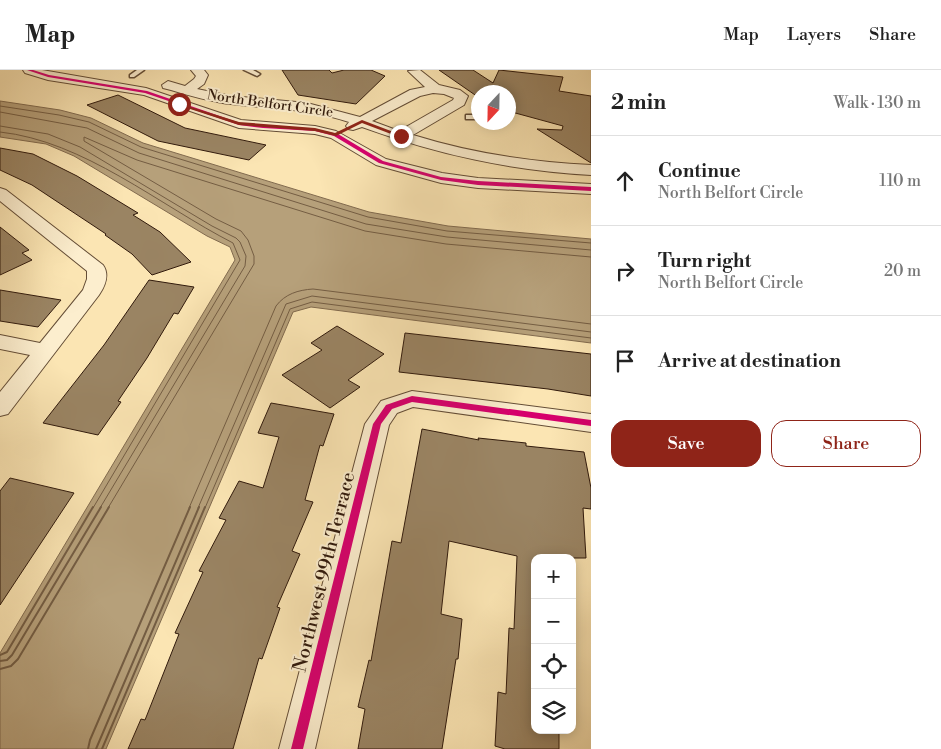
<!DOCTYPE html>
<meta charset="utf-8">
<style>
body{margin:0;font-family:"Libre Bodoni",serif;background:#f6f6f6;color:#222}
.controls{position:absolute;right:15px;bottom:15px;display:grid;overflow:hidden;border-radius:10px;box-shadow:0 2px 12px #0003}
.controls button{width:45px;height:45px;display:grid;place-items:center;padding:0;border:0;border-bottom:1px solid #e0e0e0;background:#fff;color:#222;font:25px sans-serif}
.compass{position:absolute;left:471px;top:15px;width:45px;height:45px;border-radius:50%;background:#fff;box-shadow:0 2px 12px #0003;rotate:202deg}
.stop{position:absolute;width:15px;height:15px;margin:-11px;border:4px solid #8f2418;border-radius:50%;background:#fff}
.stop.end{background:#8f2418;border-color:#fff;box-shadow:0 1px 5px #0008}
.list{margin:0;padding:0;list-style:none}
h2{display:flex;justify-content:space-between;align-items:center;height:65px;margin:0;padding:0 20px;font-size:21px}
h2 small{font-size:16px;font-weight:400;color:#767676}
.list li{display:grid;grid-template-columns:32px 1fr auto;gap:15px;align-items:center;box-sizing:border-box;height:90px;padding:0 20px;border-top:1px solid #e0e0e0}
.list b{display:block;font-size:19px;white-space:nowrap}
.list p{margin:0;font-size:16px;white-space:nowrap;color:#767676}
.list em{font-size:16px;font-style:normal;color:#767676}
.actions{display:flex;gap:10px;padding:15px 20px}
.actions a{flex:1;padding:11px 0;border:1px solid #8f2418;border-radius:15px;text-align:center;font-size:18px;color:#8f2418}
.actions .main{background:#8f2418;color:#fff}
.icon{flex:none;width:28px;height:28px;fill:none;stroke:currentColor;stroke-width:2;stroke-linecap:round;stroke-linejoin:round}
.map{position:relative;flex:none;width:591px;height:679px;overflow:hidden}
header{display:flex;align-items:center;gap:30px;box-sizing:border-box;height:70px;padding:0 25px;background:#fff;border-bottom:1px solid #e0e0e0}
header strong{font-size:24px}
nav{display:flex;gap:28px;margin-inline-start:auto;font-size:18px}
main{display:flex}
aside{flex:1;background:#fff}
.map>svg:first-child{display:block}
</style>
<header>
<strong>Map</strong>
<nav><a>Map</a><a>Layers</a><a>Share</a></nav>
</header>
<main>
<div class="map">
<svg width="591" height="679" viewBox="0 0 591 679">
<rect width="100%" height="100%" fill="#fbe5b3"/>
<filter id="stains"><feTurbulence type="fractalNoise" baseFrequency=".004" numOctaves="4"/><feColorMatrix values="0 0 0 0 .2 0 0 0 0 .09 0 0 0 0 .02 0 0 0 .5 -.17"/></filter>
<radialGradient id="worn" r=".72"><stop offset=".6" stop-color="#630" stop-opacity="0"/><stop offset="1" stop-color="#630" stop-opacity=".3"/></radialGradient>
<polygon fill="#b6a07a" stroke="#816a4e" points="0,31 60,40 91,48 143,73 369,142 448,156 591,169 591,273 311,237 293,242 106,679 0,679 0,583 235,190 230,177 207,166 74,86 46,74 0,67"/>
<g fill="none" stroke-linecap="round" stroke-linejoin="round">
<g stroke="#745d43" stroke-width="1">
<polyline points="0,36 59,45 89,52 141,77 368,147 447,161 591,173"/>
<polyline points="0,42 87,58 139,83 366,154 447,167 591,180"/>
<polyline points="0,56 48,64 80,77 212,156 236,168 240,172 246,186 245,196 100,438"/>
<path d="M0,62C84,71 159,135 233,173L240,190L93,438"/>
<polyline points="108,438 254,194 254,186 248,170 241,161 216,149 84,71 84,67 137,90 365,161 446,174 591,187"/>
<path d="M189,438L276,236C285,224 298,220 313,219L591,254"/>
<polyline points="198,438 286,234 312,226 591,262"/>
<polyline points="205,438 290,239 312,232 591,268"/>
</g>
<g stroke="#745d43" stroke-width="2">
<polyline points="0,585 7,582 93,437"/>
<polyline points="0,591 7,590 12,585 101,437"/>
<polyline points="0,599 11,596 18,589 109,437"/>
<polyline points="88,679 90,670 190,437"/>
<polyline points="96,679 199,437"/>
<polyline points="102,679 205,437"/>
</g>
</g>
<g fill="#9a8463" stroke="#311a0c">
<polygon points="282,0 329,0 332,3 344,0 371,0 385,6 356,34 298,25"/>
<polygon points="439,0 473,0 493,13 499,0 563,7 559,21 591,26 591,93 537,59 562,60 563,56 508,41 508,22 478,22 478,27"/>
<polygon points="118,25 185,58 266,75 249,90 158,71 87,35"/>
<polygon points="0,78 33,84 77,106 138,143 133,145 160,162 191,192 152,205 132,184 105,165 106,164 32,115 0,100"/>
<polygon points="0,157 29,180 22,183 32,190 0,205"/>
<polygon points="149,210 194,217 178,244 174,243 147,288 118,331 121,332 98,365 43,353 104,275"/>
<polygon points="0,220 61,230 38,257 0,251"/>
<polygon points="337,256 384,284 348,310 360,317 330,338 282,305 322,280 311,273"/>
<polygon points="405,263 591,284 591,326 548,319 399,302"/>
<polygon points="271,333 334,344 323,376 320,375 305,430 313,432 292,481 300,484 277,537 280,538 262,589 259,588 233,679 128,679 141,649 145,650 179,564 175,563 203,502 199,501 226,450 219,448 239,411 263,418 279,367 258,363"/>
<polygon points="422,359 479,370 478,368 526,373 526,376 584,382 591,418 591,439 583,438 586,488 535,488 535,660 559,660 559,679 505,679 495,676 498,622 506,624 509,558 514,559 517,486 449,471 441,544 462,549 458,589 456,589 442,679 358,679 365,639 358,637 369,590 371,591 392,471 401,473"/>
<polygon points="10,408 74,423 0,535 0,421"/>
</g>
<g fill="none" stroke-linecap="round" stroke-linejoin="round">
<g stroke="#644d36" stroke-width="3">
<g id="lane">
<polygon points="137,0 144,0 134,7 130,7 130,5"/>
<polygon points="244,0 253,0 260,4 257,6"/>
<rect x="466" y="45" width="12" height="4"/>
</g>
</g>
<g stroke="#644d36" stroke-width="2">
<g id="street">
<polygon points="23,0 42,0 146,18 241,50 315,56 336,61 386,89 442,103 478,108 591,114 591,124 478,118 441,113 376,95 331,68 315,64 239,58 144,25 48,10 25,3"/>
<path d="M191,0H204L208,5L204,14L197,19L231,26L307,33L360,47L410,20L425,17L408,1L420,0L439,15L460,20L468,26L464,35L413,65C471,83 530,92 591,95V105C508,100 440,85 362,57L353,60L348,59L346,56L349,52C306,38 275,39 231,34C211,32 191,26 171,20L163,18L162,15L168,11L185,16L194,9L196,6ZM433,23L444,24L454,28L453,30L399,61L372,51L420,26Z"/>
<path d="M0,118L6,120L103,195C110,205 105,216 99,225L8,344L0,346V322L30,285L0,279V265L40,273L83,220L87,209V201L0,131Z"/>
<polygon points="412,321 591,344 591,362 413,337 397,343 389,355 315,679 279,679 365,354 381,331"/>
</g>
</g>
<use href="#lane" fill="#fceece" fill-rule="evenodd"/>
<use href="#street" fill="#fceece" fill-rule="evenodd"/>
<g stroke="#fceece" stroke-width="3">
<g id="cycleway">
<polygon points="27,0 33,0 49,5 147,21 240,53 263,56 315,59 338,64 383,91 441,107 478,111 591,117 591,121 478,115 441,110 379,93 334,66 315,61 263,58 239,55 145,23 48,7"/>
<polygon points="412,326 591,350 591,356 412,332 392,339 381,354 303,679 291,679 373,354 386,335"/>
</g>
</g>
<use href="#cycleway" fill="#d6006c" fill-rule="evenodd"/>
</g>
<polygon fill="#8f2418" points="178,33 239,52 315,58 335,63 362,50 404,66 399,67 362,53 336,66 315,61 239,55 178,35"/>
<g text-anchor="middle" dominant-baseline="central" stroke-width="4" stroke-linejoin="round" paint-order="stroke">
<g font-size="14" fill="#311a0c" stroke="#fceece">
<text transform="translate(270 34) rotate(8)">North Belfort Circle</text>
</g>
<g font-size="19" fill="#311a0c" stroke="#fceece">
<text transform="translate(324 502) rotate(-76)">Northwest 99th Terrace</text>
</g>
</g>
<rect width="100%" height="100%" filter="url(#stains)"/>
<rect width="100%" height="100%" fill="url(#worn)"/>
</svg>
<div class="controls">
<button>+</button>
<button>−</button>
<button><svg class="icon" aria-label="locate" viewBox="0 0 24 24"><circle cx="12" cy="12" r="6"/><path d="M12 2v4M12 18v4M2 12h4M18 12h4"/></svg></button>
<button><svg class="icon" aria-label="layers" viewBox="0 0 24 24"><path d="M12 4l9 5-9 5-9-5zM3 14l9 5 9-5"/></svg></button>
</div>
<svg class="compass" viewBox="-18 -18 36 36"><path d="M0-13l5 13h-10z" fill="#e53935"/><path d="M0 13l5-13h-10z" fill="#767676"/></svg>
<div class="stop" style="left:179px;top:34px"></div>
<div class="stop end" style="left:401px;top:66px"></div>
</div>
<aside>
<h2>2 min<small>Walk · 130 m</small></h2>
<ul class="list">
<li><svg class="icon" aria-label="ahead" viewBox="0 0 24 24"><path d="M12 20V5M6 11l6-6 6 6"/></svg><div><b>Continue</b><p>North Belfort Circle</p></div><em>110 m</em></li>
<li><svg class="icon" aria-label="right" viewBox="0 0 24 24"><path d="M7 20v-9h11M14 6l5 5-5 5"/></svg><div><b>Turn right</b><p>North Belfort Circle</p></div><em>20 m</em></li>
<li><svg class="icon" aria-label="arrive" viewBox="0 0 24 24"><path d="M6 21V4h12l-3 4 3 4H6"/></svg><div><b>Arrive at destination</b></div></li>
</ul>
<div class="actions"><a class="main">Save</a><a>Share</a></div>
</aside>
</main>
